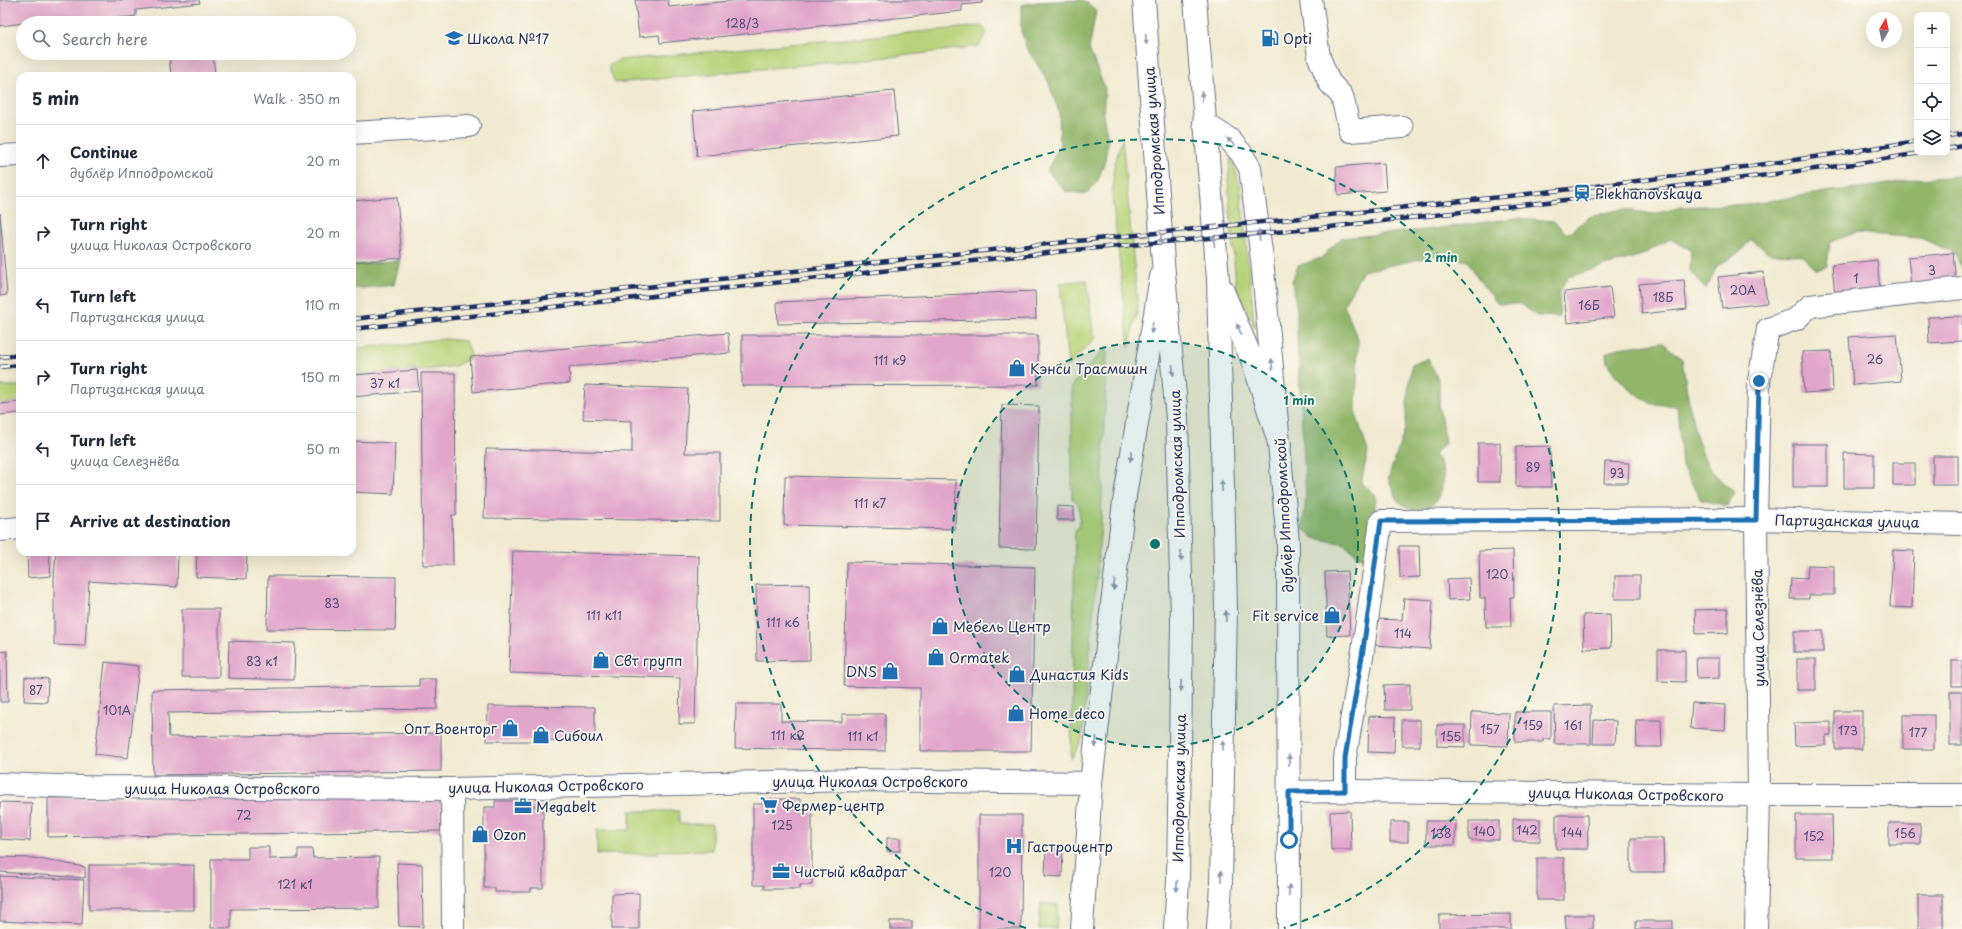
<!DOCTYPE html>
<meta charset="utf-8">
<style>
body{margin:0;font-family:"Playpen Sans",sans-serif;background:#f6f6f7;color:#1f2937}
.controls{position:absolute;right:12px;top:12px;display:grid;overflow:hidden;border-radius:8px;box-shadow:0 4px 16px #0002}
.controls button{width:36px;height:36px;display:grid;place-items:center;padding:0;border:0;border-bottom:1px solid #e0e1e3;background:#fff;color:#1f2937;font:20px sans-serif}
.compass{position:absolute;left:1866px;top:12px;width:36px;height:36px;border-radius:50%;background:#fff;box-shadow:0 4px 16px #0002;rotate:9deg}
.stop{position:absolute;width:12px;height:12px;margin:-9px;border:3px solid #1f6fb2;border-radius:50%;background:#fff}
.stop.end{background:#1f6fb2;border-color:#fff;box-shadow:0 1px 4px #0008}
.list{margin:0;padding:0;list-style:none}
h2{display:flex;justify-content:space-between;align-items:center;height:52px;margin:0;padding:0 16px;font-size:17px}
h2 small{font-size:13px;font-weight:400;color:#747a83}
.list li{display:grid;grid-template-columns:26px 1fr auto;gap:12px;align-items:center;box-sizing:border-box;height:72px;padding:0 16px;border-top:1px solid #e0e1e3}
.list b{display:block;font-size:15px;white-space:nowrap}
.list p{margin:0;font-size:13px;white-space:nowrap;color:#747a83}
.list em{font-size:13px;font-style:normal;color:#747a83}
.icon{flex:none;width:22px;height:22px;fill:none;stroke:currentColor;stroke-width:2;stroke-linecap:round;stroke-linejoin:round}
.map{position:relative;flex:none;width:1962px;height:929px;overflow:hidden}
.search{position:absolute;background:#fff;box-shadow:0 4px 16px #0002;left:16px;top:16px;width:340px;height:44px;display:flex;align-items:center;gap:10px;box-sizing:border-box;padding:0 14px;border-radius:22px;color:#747a83;font-size:15px}
.panel{position:absolute;background:#fff;box-shadow:0 4px 16px #0002;left:16px;top:72px;width:340px;height:484px;border-radius:12px}
.map>svg:first-child{display:block}
</style>
<div class="map">
<svg width="1962" height="929" viewBox="0 0 1962 929">
<rect width="100%" height="100%" fill="#fbf7ec"/>
<filter id="ink" filterUnits="userSpaceOnUse"><feTurbulence type="fractalNoise" baseFrequency=".025" numOctaves="2"/><feDisplacementMap in="SourceGraphic" scale="8" xChannelSelector="R" yChannelSelector="G"/><feConvolveMatrix kernelMatrix="1 2 1 2 8 2 1 2 1" color-interpolation-filters="sRGB"/></filter>
<filter id="wash" filterUnits="userSpaceOnUse"><feTurbulence type="fractalNoise" baseFrequency=".012" numOctaves="4" result="noise"/><feDisplacementMap in="SourceGraphic" scale="16" xChannelSelector="R" yChannelSelector="G"/><feGaussianBlur stdDeviation="0.9" result="paint"/><feColorMatrix in="noise" values="0 0 0 0 0 0 0 0 0 0 0 0 0 0 0 0 0 1.4 0 .05"/><feComposite in="paint" operator="in"/></filter>
<g filter="url(#wash)">
<rect width="100%" height="100%" fill="#f1ead1"/>
<g fill="#b7d379" stroke="#69816c">
<polygon points="982,26 987,32 979,46 919,54 615,83 608,66 619,60"/>
<polygon points="1122,138 1138,308 1129,348 1112,195 1114,167"/>
<polygon points="1231,156 1240,185 1255,328 1236,286 1228,181"/>
<polygon points="1087,280 1093,333 1097,337 1068,366 1060,283"/>
<polygon points="446,339 465,341 470,351 471,358 455,366 419,371 410,369 403,372 371,373 352,377 352,349 385,345 408,345 422,341"/>
<polygon points="1107,346 1101,525 1082,740 1071,759 1075,531 1080,525 1079,505 1072,499 1072,385"/>
<polygon points="0,386 20,386 20,402 0,404"/>
<polygon points="630,811 679,811 679,824 712,824 712,850 658,851 658,854 597,854 597,830 630,830"/>
<polygon points="1041,903 1058,905 1056,929 1039,929"/>
</g>
<g fill="#91b569" stroke="#567264">
<polygon points="1083,0 1096,10 1089,49 1105,89 1103,115 1108,139 1105,160 1098,180 1086,194 1065,191 1047,171 1060,144 1059,112 1048,81 1026,47 1021,31 1021,5 1036,2"/>
<polygon points="1962,176 1962,270 1955,253 1920,238 1855,233 1830,242 1827,266 1817,270 1801,255 1771,254 1751,239 1740,252 1717,266 1706,289 1690,271 1691,250 1670,239 1642,255 1568,277 1559,292 1560,317 1537,316 1521,304 1498,304 1478,278 1468,261 1440,255 1363,271 1344,304 1358,340 1356,414 1368,452 1361,483 1376,495 1371,558 1358,556 1345,544 1314,538 1302,528 1306,498 1297,338 1297,311 1292,281 1298,266 1321,258 1341,238 1434,229 1517,218 1554,221 1567,234 1589,217 1622,209 1653,214 1682,207 1750,204 1832,191 1876,186 1917,179"/>
<polygon points="400,260 394,285 352,289 352,265"/>
<path d="M1662,342L1682,359C1687,391 1693,445 1712,471C1718,479 1727,485 1734,492L1728,506L1701,500L1682,467L1677,406L1652,404L1634,393L1616,376L1607,363L1606,353L1619,348Z"/>
<path d="M1428,358L1439,381V405L1445,443L1434,455C1445,465 1446,486 1437,499C1433,505 1426,510 1421,515L1399,502L1388,479L1405,429L1408,391L1412,365Z"/>
</g>
<g id="blocks">
<g fill="#e1a4ca">
<polygon points="0,0 199,0 200,3 136,10 136,16 74,23 67,23 67,18 0,26"/>
<polygon points="635,0 668,0 669,7 739,0 982,0 982,3 962,5 962,11 660,43 659,35 639,37"/>
<polygon points="187,53 213,53 215,76 171,76 169,55"/>
<polygon points="894,91 898,136 697,156 693,111"/>
<polygon points="1384,163 1386,191 1338,195 1336,167"/>
<polygon points="397,197 402,258 352,262 352,201"/>
<polygon points="0,213 7,295 0,296"/>
<polygon points="1953,253 1956,282 1911,286 1908,257"/>
<polygon points="1877,260 1880,290 1835,295 1832,265"/>
<polygon points="1763,272 1767,303 1722,308 1718,277"/>
<polygon points="1684,280 1687,309 1642,314 1639,284"/>
<polygon points="1610,287 1614,317 1567,323 1564,292"/>
<polygon points="1035,291 1036,319 778,324 777,302"/>
<polygon points="1962,316 1962,341 1929,343 1928,317"/>
<polygon points="728,333 730,353 569,367 570,383 473,392 470,357"/>
<polygon points="1897,334 1901,381 1853,385 1849,337"/>
<polygon points="742,335 1038,335 1038,385 742,386"/>
<polygon points="1831,351 1833,391 1804,393 1802,352"/>
<polygon points="417,370 419,391 352,397 352,375"/>
<polygon points="421,373 455,373 456,515 452,515 453,565 423,565"/>
<polygon points="585,385 688,389 685,453 720,453 720,521 484,518 486,449 632,452 632,421 583,419"/>
<polygon points="20,402 20,413 0,415 0,404"/>
<polygon points="1002,405 1039,406 1036,549 999,548"/>
<polygon points="352,441 395,443 393,494 352,492"/>
<rect x="1478" y="443" width="22" height="39"/>
<rect x="1793" y="444" width="35" height="43"/>
<polygon points="1550,446 1551,487 1516,487 1516,447"/>
<polygon points="1844,453 1874,454 1874,488 1844,488"/>
<rect x="1933" y="456" width="25" height="29"/>
<polygon points="1605,462 1629,463 1628,483 1604,483"/>
<rect x="1893" y="463" width="22" height="22"/>
<polygon points="785,476 956,480 955,529 784,525"/>
<polygon points="1057,506 1074,507 1074,520 1057,520"/>
<polygon points="1399,546 1419,546 1420,577 1400,578"/>
<polygon points="1513,550 1514,597 1510,597 1511,627 1486,627 1485,598 1480,598 1479,551"/>
<polygon points="1893,550 1914,551 1912,608 1890,607"/>
<polygon points="513,551 699,556 695,724 679,724 680,678 509,673"/>
<polygon points="27,552 49,552 51,576 28,578"/>
<polygon points="56,552 178,552 177,587 89,581 85,646 54,645 54,579"/>
<polygon points="197,552 247,554 246,579 196,577"/>
<polygon points="847,562 1035,567 1031,751 920,751 920,688 844,686"/>
<polygon points="1808,565 1834,566 1834,595 1809,595 1809,599 1790,599 1791,578 1807,579"/>
<polygon points="1347,571 1350,635 1327,636 1325,572"/>
<polygon points="268,576 396,577 395,630 267,629"/>
<rect x="1615" y="576" width="25" height="23"/>
<polygon points="1469,578 1470,599 1448,600 1447,579"/>
<polygon points="809,584 810,660 757,661 756,585"/>
<polygon points="1404,598 1433,600 1430,649 1374,645 1375,619 1402,620"/>
<rect x="182" y="609" width="37" height="68"/>
<polygon points="1728,609 1728,633 1696,634 1695,610"/>
<polygon points="1610,614 1611,648 1584,649 1583,615"/>
<rect x="1794" y="631" width="29" height="21"/>
<polygon points="229,641 295,643 294,680 228,678"/>
<polygon points="1658,650 1685,650 1685,682 1658,681"/>
<polygon points="7,651 8,702 0,702 0,652"/>
<polygon points="1696,658 1719,658 1719,678 1697,679"/>
<rect x="1797" y="659" width="19" height="31"/>
<rect x="1952" y="661" width="10" height="25"/>
<polygon points="105,662 139,666 128,758 95,754"/>
<polygon points="25,677 48,679 47,702 24,701"/>
<polygon points="419,679 436,679 437,709 168,713 169,737 441,733 441,771 153,775 152,690 419,686"/>
<polygon points="1410,684 1410,710 1385,710 1384,685"/>
<rect x="1950" y="692" width="12" height="53"/>
<polygon points="1692,703 1726,705 1725,730 1690,728"/>
<polygon points="736,704 781,704 781,721 842,722 842,714 885,714 885,751 735,748"/>
<polygon points="1591,705 1591,744 1555,744 1554,706"/>
<polygon points="488,706 595,707 595,741 487,741"/>
<rect x="1835" y="711" width="27" height="38"/>
<polygon points="1472,712 1509,713 1508,746 1471,745"/>
<polygon points="1515,712 1551,712 1551,739 1543,739 1543,742 1515,742"/>
<rect x="1903" y="715" width="31" height="34"/>
<polygon points="1369,716 1395,717 1394,753 1368,752"/>
<rect x="1402" y="720" width="18" height="26"/>
<polygon points="1594,720 1616,721 1615,744 1593,744"/>
<polygon points="1636,720 1661,720 1662,747 1637,747"/>
<polygon points="1831,722 1831,735 1826,735 1826,745 1795,746 1794,723"/>
<polygon points="1437,725 1465,725 1465,747 1437,746"/>
<polygon points="440,792 441,831 48,837 48,798"/>
<polygon points="764,799 800,799 800,804 812,804 812,885 800,885 800,889 764,889 764,885 753,885 753,804 764,804"/>
<polygon points="495,801 531,801 531,806 543,806 543,888 531,888 531,892 495,892 495,888 484,888 484,807 495,807"/>
<polygon points="0,802 32,803 30,841 0,839"/>
<polygon points="1350,811 1351,850 1331,850 1330,812"/>
<polygon points="979,815 1022,815 1021,929 979,929"/>
<polygon points="1556,815 1587,815 1588,849 1556,849"/>
<polygon points="1796,815 1832,815 1833,858 1796,858"/>
<rect x="1513" y="819" width="27" height="22"/>
<polygon points="1426,821 1456,821 1455,845 1426,845"/>
<rect x="1469" y="821" width="30" height="19"/>
<rect x="1390" y="822" width="18" height="20"/>
<rect x="1889" y="823" width="31" height="21"/>
<rect x="887" y="838" width="13" height="13"/>
<polygon points="1631,838 1663,838 1664,872 1631,872"/>
<polygon points="248,847 269,847 269,859 298,858 298,849 312,849 313,858 379,857 379,908 231,909 231,928 211,928 211,859 248,859"/>
<polygon points="1046,847 1063,848 1062,877 1045,876"/>
<polygon points="0,857 33,858 85,867 85,878 0,872"/>
<rect x="1537" y="858" width="27" height="42"/>
<polygon points="397,863 422,864 423,927 399,926"/>
<rect x="89" y="865" width="105" height="45"/>
<polygon points="0,876 84,880 82,925 0,921"/>
<polygon points="639,893 639,929 612,929 612,894"/>
<rect x="1918" y="895" width="25" height="34"/>
<polygon points="1511,914 1511,929 1439,929 1439,915"/>
<polygon points="1565,915 1593,915 1593,929 1566,929"/>
<rect x="890" y="921" width="22" height="8"/>
<rect x="1636" y="921" width="37" height="8"/>
</g>
</g>
</g>
<g filter="url(#ink)">
<use href="#blocks" fill-opacity="0" stroke="#667086" stroke-width="1"/>
<g fill="none" stroke-linecap="round" stroke-linejoin="round">
<g stroke="#667086" stroke-width="24">
<g id="minor">
<polyline points="1311,0 1319,57 1329,82 1342,96 1350,131 1402,127"/>
<polyline points="1204,123 1229,139 1241,153 1250,168 1262,259 1288,542 1289,929"/>
<polyline points="352,133 469,126"/>
<polyline points="0,156 20,155"/>
<polyline points="0,530 20,528"/>
<polyline points="0,784 83,787 452,789 856,780 1091,783"/>
<polyline points="452,789 453,929"/>
<polyline points="1345,791 1345,758 1363,650 1381,521 1756,519 1962,524"/>
<polyline points="1289,792 1345,791 1759,795 1962,795"/>
<polyline points="1082,929 1091,783 1124,502 1161,277"/>
<polyline points="1756,929 1759,795 1756,519 1759,381 1768,329 1796,319 1810,306 1962,288"/>
</g>
</g>
<g stroke="#667086" stroke-width="24">
<g id="highway">
<polyline points="1144,0 1163,262 1177,418 1182,619 1178,880 1175,929"/>
<polyline points="1195,0 1218,279 1226,608 1221,885 1218,929"/>
<polyline points="1222,289 1253,362 1280,445"/>
</g>
</g>
<use href="#minor" stroke="#fff" stroke-width="22"/>
<use href="#highway" stroke="#fff" stroke-width="22"/>
<g stroke="#1b2f5e" stroke-width="4.5">
<g id="rail">
<polyline points="1947,136 1962,134"/>
<polyline points="1947,149 1962,146"/>
<path d="M352,319C593,293 835,266 1076,241C1357,212 1638,187 1917,141"/>
<polyline points="352,329 1074,250 1321,228 1618,194 1854,164 1920,153"/>
<polyline points="0,357 20,355"/>
<polyline points="0,367 20,365"/>
</g>
</g>
<use href="#rail" stroke="#fbf7ec" stroke-width="3" stroke-dasharray="9" stroke-linecap="butt"/>
</g>
<defs><path id="oneway-solid" d="M-6-.8H1V-3.2L6.5 0L1 3.2V.8H-6Z"/></defs>
<g fill="#8d97ae">
<use href="#oneway-solid" transform="translate(1146 39) rotate(86)"/>
<use href="#oneway-solid" transform="translate(1202 97) rotate(-94)"/>
<use href="#oneway-solid" transform="translate(1231 142) rotate(-135)"/>
<use href="#oneway-solid" transform="translate(1259 235) rotate(-97)"/>
<use href="#oneway-solid" transform="translate(1161 238) rotate(86)"/>
<use href="#oneway-solid" transform="translate(1214 241) rotate(-95)"/>
<use href="#oneway-solid" transform="translate(1152 328) rotate(99)"/>
<use href="#oneway-solid" transform="translate(1239 329) rotate(-113)"/>
<use href="#oneway-solid" transform="translate(1272 364) rotate(-95)"/>
<use href="#oneway-solid" transform="translate(1173 370) rotate(85)"/>
<use href="#oneway-solid" transform="translate(1131 456) rotate(99)"/>
<use href="#oneway-solid" transform="translate(1222 486) rotate(-92)"/>
<use href="#oneway-solid" transform="translate(1181 556) rotate(89)"/>
<use href="#oneway-solid" transform="translate(1114 585) rotate(97)"/>
<use href="#oneway-solid" transform="translate(1226 616) rotate(-89)"/>
<use href="#oneway-solid" transform="translate(1181 686) rotate(91)"/>
<use href="#oneway-solid" transform="translate(1096 742) rotate(97)"/>
<use href="#oneway-solid" transform="translate(1223 746) rotate(-89)"/>
<use href="#oneway-solid" transform="translate(1289 760) rotate(-90)"/>
<use href="#oneway-solid" transform="translate(1221 876) rotate(-89)"/>
<use href="#oneway-solid" transform="translate(1177 886) rotate(93)"/>
<use href="#oneway-solid" transform="translate(1289 890) rotate(-90)"/>
</g>
</g>
<g fill="none" stroke-linecap="round" stroke-linejoin="round" filter="url(#ink)">
<polyline stroke="#1f6fb2" stroke-width="5" points="1289,840 1289,792 1345,791 1345,758 1363,650 1381,521 1756,520 1759,381"/>
</g>
<circle cx="1155" cy="544" r="203" fill="#0f766e" fill-opacity=".12"/>
<g fill="none" stroke="#0f766e" stroke-width="2" stroke-dasharray="7 5">
<circle cx="1155" cy="544" r="203"/>
<path d="M1026 928A405 405 0 1 1 1284 928"/>
</g>
<defs>
<g id="school-bare" transform="scale(1.38)"><path d="M0-5L7-2L0 1L-7-2ZM-4 1L0 2.5L4 1V4Q0 6-4 4Z" fill="#1f6fb2" stroke="#fbf7ec" stroke-width="2.5" paint-order="stroke"/></g>
<g id="fuel-bare" transform="scale(1.38)"><path d="M-5.5-6h7V0h2V4h1.3V-2.5L3-4.5l.8-.8L6-3V5H2.5V1h-1V6h-7ZM-4.2-4.7v3.2H.2V-4.7Z" fill="#1f6fb2" stroke="#fbf7ec" stroke-width="2.5" paint-order="stroke"/></g>
<g id="station-bare" transform="scale(1.38)"><path d="M-3-6H3Q5-6 5-4V2Q5 4 3 4L4.5 6H3L1.5 4h-3L-3 6H-4.5L-3 4Q-5 4-5 2V-4Q-5-6-3-6ZM-3.5-4v3h7v-3ZM-3.5 1v1.5H-2V1ZM2 1v1.5H3.5V1Z" fill="#1f6fb2" stroke="#fbf7ec" stroke-width="2.5" paint-order="stroke"/></g>
<g id="shop-bare" transform="scale(1.38)"><path d="M-5-2.5h2.3a2.7 3.5 0 0 1 5.4 0H5L5.5 6h-11ZM-1.5-2.5h3a1.5 2.3 0 0 0-3 0Z" fill="#1f6fb2" stroke="#fbf7ec" stroke-width="2.5" paint-order="stroke"/></g>
<g id="supermarket-bare" transform="scale(1.38)"><path d="M-6-5.5h2.5l.6 2H6L4.5 2H-2.5L-4.4-4H-6ZM-1.5 3.2a1.3 1.3 0 1 0 .1 0ZM3 3.2a1.3 1.3 0 1 0 .1 0Z" fill="#1f6fb2" stroke="#fbf7ec" stroke-width="2.5" paint-order="stroke"/></g>
<g id="office-bare" transform="scale(1.38)"><path d="M-6-3h4V-5.5h4V-3h4V5H-6ZM-1-4.5V-3h2v-1.5ZM-6 0V1H6V0Z" fill="#1f6fb2" stroke="#fbf7ec" stroke-width="2.5" paint-order="stroke"/></g>
<g id="hospital-bare" transform="scale(1.38)"><path d="M-5-5h3v3.5h4V-5h3V5h-3V1.5h-4V5h-3Z" fill="#1f6fb2" stroke="#fbf7ec" stroke-width="2.5" paint-order="stroke"/></g>
</defs>
<g fill-rule="evenodd">
<use href="#school-bare" x="454" y="38"/>
<use href="#fuel-bare" x="1270" y="38"/>
<use href="#station-bare" x="1582" y="193"/>
<use href="#shop-bare" x="1017" y="368"/>
<use href="#shop-bare" x="1332" y="615"/>
<use href="#shop-bare" x="940" y="626"/>
<use href="#shop-bare" x="936" y="657"/>
<use href="#shop-bare" x="601" y="660"/>
<use href="#shop-bare" x="890" y="671"/>
<use href="#shop-bare" x="1017" y="674"/>
<use href="#shop-bare" x="1016" y="713"/>
<use href="#shop-bare" x="510" y="728"/>
<use href="#shop-bare" x="541" y="735"/>
<use href="#supermarket-bare" x="769" y="805"/>
<use href="#office-bare" x="523" y="806"/>
<use href="#shop-bare" x="480" y="834"/>
<use href="#hospital-bare" x="1014" y="846"/>
<use href="#office-bare" x="781" y="871"/>
</g>
<g text-anchor="middle" dominant-baseline="central" stroke-width="3.5" stroke-linejoin="round" paint-order="stroke">
<g font-size="12" fill="#4c4c79">
<text x="742" y="23">128/3</text>
<text x="1932" y="270">3</text>
<text x="1856" y="278">1</text>
<text x="1743" y="290">20А</text>
<text x="1663" y="297">18Б</text>
<text x="1589" y="305">16Б</text>
<text x="1875" y="359">26</text>
<text x="890" y="360">111 к9</text>
<text x="385" y="383">37 к1</text>
<text x="1533" y="467">89</text>
<text x="1617" y="473">93</text>
<text x="870" y="503">111 к7</text>
<text x="1497" y="574">120</text>
<text x="332" y="603">83</text>
<text x="604" y="615">111 к11</text>
<text x="783" y="622">111 к6</text>
<text x="1403" y="633">114</text>
<text x="262" y="661">83 к1</text>
<text x="36" y="690">87</text>
<text x="117" y="710">101А</text>
<text x="1533" y="725">159</text>
<text x="1573" y="725">161</text>
<text x="1490" y="729">157</text>
<text x="1848" y="730">173</text>
<text x="1918" y="732">177</text>
<text x="788" y="735">111 к2</text>
<text x="863" y="736">111 к1</text>
<text x="1451" y="736">155</text>
<text x="244" y="815">72</text>
<text x="782" y="825">125</text>
<text x="1527" y="830">142</text>
<text x="1484" y="831">140</text>
<text x="1572" y="832">144</text>
<text x="1441" y="833">138</text>
<text x="1905" y="833">156</text>
<text x="1814" y="836">152</text>
<text x="1000" y="872">120</text>
<text x="295" y="884">121 к1</text>
</g>
<g font-size="14" fill="#1b2f5e" stroke="#fbf7ec" text-anchor="start">
<text x="467" y="38">Школа №17</text>
<text x="1283" y="38">Opti</text>
<text x="1595" y="193">Plekhanovskaya</text>
<text x="1030" y="368">Кэнси Трасмишн</text>
<text x="1319" y="615" text-anchor="end">Fit service</text>
<text x="953" y="626">Мебель Центр</text>
<text x="949" y="657">Ormatek</text>
<text x="614" y="660">Свт групп</text>
<text x="877" y="671" text-anchor="end">DNS</text>
<text x="1030" y="674">Династия Kids</text>
<text x="1029" y="713">Home_deco</text>
<text x="497" y="728" text-anchor="end">Опт Военторг</text>
<text x="554" y="735">Сибоил</text>
<text x="782" y="805">Фермер-центр</text>
<text x="536" y="806">Megabelt</text>
<text x="493" y="834">Ozon</text>
<text x="1027" y="846">Гастроцентр</text>
<text x="794" y="871">Чистый квадрат</text>
</g>
<g font-size="14" fill="#1b2f5e" stroke="#fbf7ec">
<text transform="translate(1154 141) rotate(-94)">Ипподромская улица</text>
<text transform="translate(1177 464) rotate(-92)">Ипподромская улица</text>
<text transform="translate(1284 515) rotate(-93)">дублёр Ипподромской</text>
<text transform="translate(1847 521) rotate(1)">Партизанская улица</text>
<text transform="translate(1758 628) rotate(-91)">улица Селезнёва</text>
<text x="870" y="781">улица Николая Островского</text>
<text transform="translate(546 786) rotate(-1)">улица Николая Островского</text>
<text x="222" y="788">улица Николая Островского</text>
<text transform="translate(1179 788) rotate(-89)">Ипподромская улица</text>
<text transform="translate(1626 794) rotate(1)">улица Николая Островского</text>
</g>
</g>
<circle cx="1155" cy="544" r="6" fill="#0f766e" stroke="#fbf7ec" stroke-width="2"/>
<g font-size="12" text-anchor="middle" font-weight="bold" fill="#0f766e" stroke="#fbf7ec" stroke-width="3.5" stroke-linejoin="round" paint-order="stroke">
<text x="1441" y="262">2 min</text>
<text x="1299" y="405">1 min</text>
</g>
</svg>
<div class="controls">
<button>+</button>
<button>−</button>
<button><svg class="icon" aria-label="locate" viewBox="0 0 24 24"><circle cx="12" cy="12" r="6"/><path d="M12 2v4M12 18v4M2 12h4M18 12h4"/></svg></button>
<button><svg class="icon" aria-label="layers" viewBox="0 0 24 24"><path d="M12 4l9 5-9 5-9-5zM3 14l9 5 9-5"/></svg></button>
</div>
<svg class="compass" viewBox="-18 -18 36 36"><path d="M0-13l5 13h-10z" fill="#e53935"/><path d="M0 13l5-13h-10z" fill="#747a83"/></svg>
<div class="stop" style="left:1289px;top:840px"></div>
<div class="stop end" style="left:1759px;top:381px"></div>
<div class="search"><svg class="icon" aria-label="search" viewBox="0 0 24 24"><circle cx="10" cy="10" r="6"/><path d="M15 15l6 6"/></svg>Search here</div>
<section class="panel">
<h2>5 min<small>Walk · 350 m</small></h2>
<ul class="list">
<li><svg class="icon" aria-label="ahead" viewBox="0 0 24 24"><path d="M12 20V5M6 11l6-6 6 6"/></svg><div><b>Continue</b><p>дублёр Ипподромской</p></div><em>20 m</em></li>
<li><svg class="icon" aria-label="right" viewBox="0 0 24 24"><path d="M7 20v-9h11M14 6l5 5-5 5"/></svg><div><b>Turn right</b><p>улица Николая Островского</p></div><em>20 m</em></li>
<li><svg class="icon" aria-label="left" viewBox="0 0 24 24"><path d="M17 20v-9H6M10 6l-5 5 5 5"/></svg><div><b>Turn left</b><p>Партизанская улица</p></div><em>110 m</em></li>
<li><svg class="icon" aria-label="right" viewBox="0 0 24 24"><path d="M7 20v-9h11M14 6l5 5-5 5"/></svg><div><b>Turn right</b><p>Партизанская улица</p></div><em>150 m</em></li>
<li><svg class="icon" aria-label="left" viewBox="0 0 24 24"><path d="M17 20v-9H6M10 6l-5 5 5 5"/></svg><div><b>Turn left</b><p>улица Селезнёва</p></div><em>50 m</em></li>
<li><svg class="icon" aria-label="arrive" viewBox="0 0 24 24"><path d="M6 21V4h12l-3 4 3 4H6"/></svg><div><b>Arrive at destination</b></div></li>
</ul>
</section>
</div>
